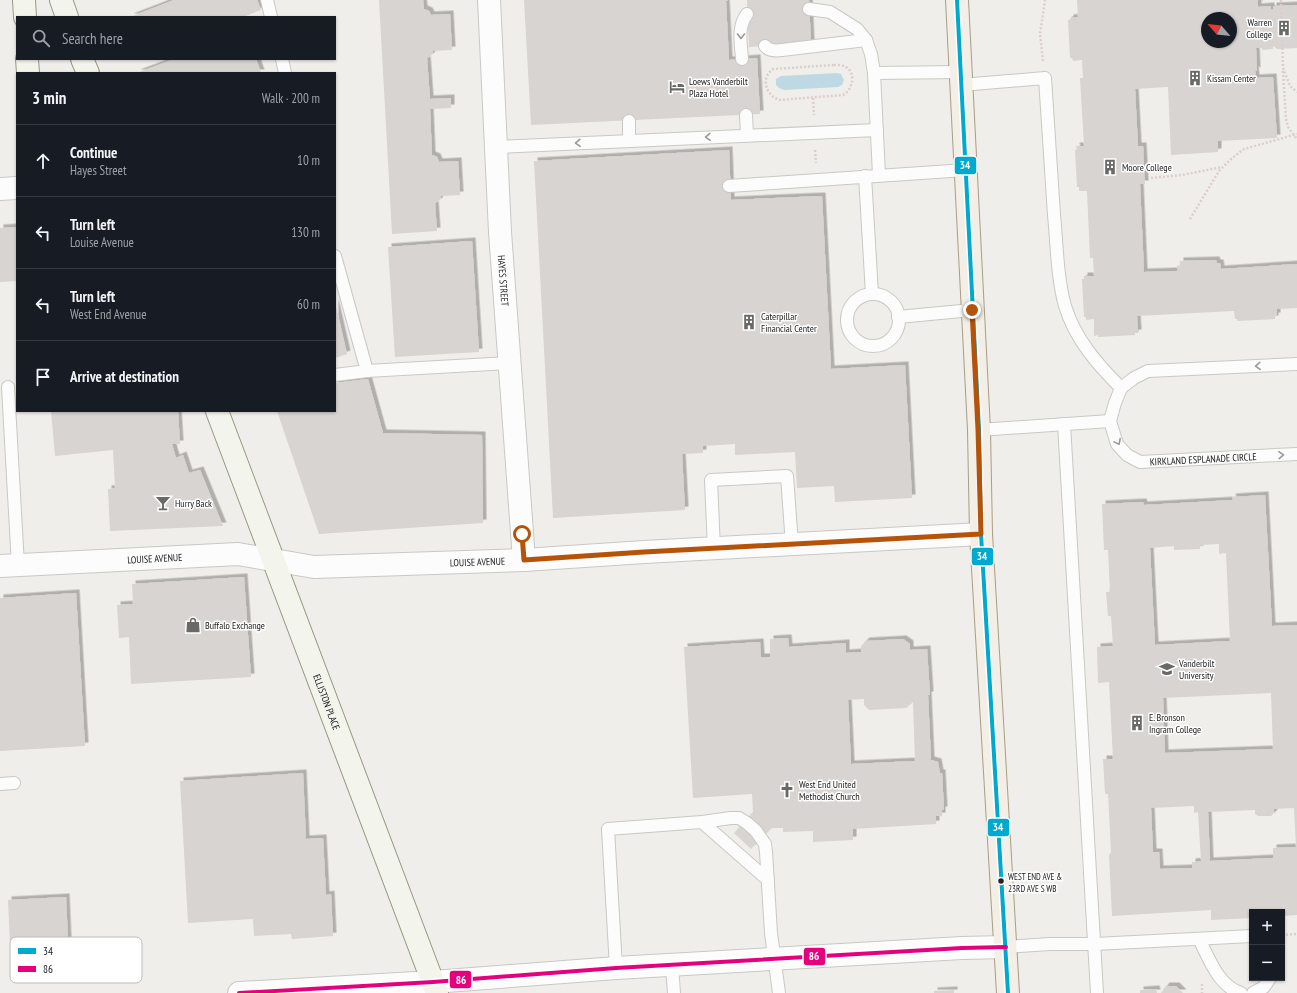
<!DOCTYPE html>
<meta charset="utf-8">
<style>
body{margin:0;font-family:"PT Sans Narrow",sans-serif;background:#242831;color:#f1f3f6}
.controls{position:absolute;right:12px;bottom:12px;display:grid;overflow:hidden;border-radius:0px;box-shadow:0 1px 3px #0004}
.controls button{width:36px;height:36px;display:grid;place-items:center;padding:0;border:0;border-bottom:1px solid #363941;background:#171b24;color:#f1f3f6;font:20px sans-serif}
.compass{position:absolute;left:1201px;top:12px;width:36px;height:36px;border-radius:50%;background:#171b24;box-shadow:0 1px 3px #0004;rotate:298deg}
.stop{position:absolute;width:12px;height:12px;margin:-9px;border:3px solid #b45309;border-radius:50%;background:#fff}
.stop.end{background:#b45309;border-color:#fff;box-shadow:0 1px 4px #0008}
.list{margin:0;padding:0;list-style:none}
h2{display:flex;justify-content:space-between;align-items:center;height:52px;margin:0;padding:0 16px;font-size:17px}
h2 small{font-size:13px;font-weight:400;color:#9ea1a6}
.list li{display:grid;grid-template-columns:26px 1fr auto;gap:12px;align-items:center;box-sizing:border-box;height:72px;padding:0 16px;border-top:1px solid #363941}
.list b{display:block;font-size:15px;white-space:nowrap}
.list p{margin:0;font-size:13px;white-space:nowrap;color:#9ea1a6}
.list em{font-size:13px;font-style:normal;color:#9ea1a6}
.icon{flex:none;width:22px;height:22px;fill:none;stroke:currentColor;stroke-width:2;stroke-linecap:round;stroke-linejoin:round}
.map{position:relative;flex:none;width:1297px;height:993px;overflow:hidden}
.search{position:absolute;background:#171b24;box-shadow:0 1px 3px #0004;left:16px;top:16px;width:320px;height:44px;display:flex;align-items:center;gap:10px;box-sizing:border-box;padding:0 14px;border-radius:0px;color:#9ea1a6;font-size:15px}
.panel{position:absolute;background:#171b24;box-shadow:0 1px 3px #0004;left:16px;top:72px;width:320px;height:340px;border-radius:0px}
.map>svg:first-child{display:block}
</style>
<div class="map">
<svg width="1297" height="993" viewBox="0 0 1297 993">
<defs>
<filter id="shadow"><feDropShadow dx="3.5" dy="-3.5" stdDeviation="0" flood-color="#0004"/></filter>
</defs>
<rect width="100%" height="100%" fill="#f0eeea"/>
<polygon fill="#bed9e3" points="837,73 841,74 844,80 842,85 838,87 784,90 779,88 776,85 776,79 781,76"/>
<g fill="#d7d4d1" fill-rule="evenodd" filter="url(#shadow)">
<polygon points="174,0 257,0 261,10 243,17 130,17"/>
<polygon points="379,0 423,0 424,9 429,11 431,15 450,14 452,50 433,51 431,56 427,58 430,99 451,98 451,108 430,109 432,155 437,157 439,162 458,161 460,195 441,196 439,201 435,203 437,231 392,234"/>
<polygon points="524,0 728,0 726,1 729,60 757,58 760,114 531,125"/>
<polygon points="747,0 809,0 811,43 749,47"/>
<path d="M1077,0H1258V7L1271,6V9H1273V6H1275L1297,5V48L1278,49L1275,48V46L1273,47V49L1262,50V48H1256L1257,71L1255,70L1256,78L1273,77L1277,138L1218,141V152L1171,155L1168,87L1135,89L1138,146H1143L1145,184H1140L1144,272L1177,271V266L1180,265V261L1216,260L1217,263H1220L1221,269L1297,264V308L1277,309V316H1275V319L1237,321V319H1235L1234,311L1137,316L1138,333H1135V335L1098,337V335L1094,336V319L1086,320V317H1084L1082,279H1084V276H1094L1093,258H1090L1087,191H1079V187H1077L1075,150L1077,149L1076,146H1084L1080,78H1083L1082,60L1073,61L1072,58H1070L1068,20H1070V18L1078,17ZM1207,18H1231V42H1207Z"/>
<polygon points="174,59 256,59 261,73 137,73"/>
<polygon points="729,150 731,200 822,196 831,369 905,365 912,498 835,502 834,486 797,488 795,452 735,455 735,444 703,446 703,453 682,454 685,510 553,518 534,161"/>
<polygon points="17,227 17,281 0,282 0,228"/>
<polygon points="472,241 479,352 395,357 388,247"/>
<polygon points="335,302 347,354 335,358"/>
<polygon points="368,379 383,433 482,435 483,523 319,534 277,411 335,411 335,383"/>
<polygon points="51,411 178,411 180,444 172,444 176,458 183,455 189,473 200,470 223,526 110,531 108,489 115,488 113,450 55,456"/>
<path d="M1265,495L1272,626L1297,625V915L1282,916V912H1252V918L1211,920V910L1112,916L1109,855L1111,852L1108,794H1105L1103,759H1113L1109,682L1098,683L1097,647L1113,646L1111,616H1108L1106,592H1110L1108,550H1104L1102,504L1143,502L1144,505L1233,500L1232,497ZM1219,544V554L1226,553L1230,641L1155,645L1150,548L1174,546V550L1200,549V545ZM1271,693L1273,749L1165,753L1163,698ZM1194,806V813L1198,812L1201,861L1192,862V868L1160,869L1159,852H1153L1151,808ZM1294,808L1296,847L1273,848V858L1210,861L1208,812L1255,810V814L1258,816H1271L1274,813V809Z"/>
<polygon points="244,577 251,677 131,684 129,637 119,638 117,605 133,604 132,584"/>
<polygon points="76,593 85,746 0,751 0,598"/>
<path d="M788,638L789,647L846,643V653L861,652V646L866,641L903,639L910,644V650L927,649L930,695H928L931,760L938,762L940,773H942L944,810H942V816H936V824L853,829V840L813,842V831L783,832V828H771L751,849L734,833L753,812L752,794L693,798L684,647L760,642L761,657H770V639ZM864,699V705L869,710L906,708L913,702L915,761L851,764L848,700Z"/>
<polygon points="303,773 306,839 323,838 326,895 331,894 333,936 292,939 291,934 254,936 253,919 188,923 180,781"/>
<polygon points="66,897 68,941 10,944 8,900"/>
<polygon points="1166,986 1176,986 1183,993 1161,993"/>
<polygon points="1156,989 1157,993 1140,993 1140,990"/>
<polygon points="954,990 954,993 934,993 934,991"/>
</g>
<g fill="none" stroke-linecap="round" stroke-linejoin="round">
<g stroke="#c8c8c6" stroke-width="14">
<g id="service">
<polyline points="267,0 271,17"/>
<polyline points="809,9 830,12 857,29 866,40 871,54 874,73 960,72"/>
<path d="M765,46C769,51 775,51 782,50L866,40"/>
<polyline points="282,59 285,73"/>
<path d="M742,59C741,44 737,27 747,14"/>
<polyline points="874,73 879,175"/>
<path d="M961,85L1045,78C1048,124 1051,169 1054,215C1057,245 1057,277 1065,306C1075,339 1098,365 1121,388"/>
<polyline points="746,115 747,135"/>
<polyline points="629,121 629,141"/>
<polyline points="496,147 877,130"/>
<polyline points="865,176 872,294"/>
<polyline points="729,186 966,170"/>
<polyline points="335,256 367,371"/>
<circle cx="873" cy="320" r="26"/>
<polyline points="898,317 972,310"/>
<path id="s1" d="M1297,364L1148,371L1134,378L1121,388L1115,403L1110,421L1117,444L1127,455L1140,462L1297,454"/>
<polyline points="335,375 367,371 509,363"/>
<polyline points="8,387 18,566"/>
<polyline points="1064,424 1097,993"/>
<polyline points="979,430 1110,421"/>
<polyline points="714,549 711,480 787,476 792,545"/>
<polyline points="0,784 14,783"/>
<polyline points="702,822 768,880"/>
<path d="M1199,939C1209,958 1218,986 1241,993"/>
<polyline points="1006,947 1050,944 1095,944 1252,936"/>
<polyline points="672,966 674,993"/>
<polyline points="616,968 608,829 702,822 731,818 739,818 747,823 756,831 765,844 766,852 771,933 779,993"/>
<polyline points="1253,993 1264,987 1270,978"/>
</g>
</g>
<g stroke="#c8c8c6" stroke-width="24">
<g id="minor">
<path id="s2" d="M489,0L500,232L524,560"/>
<polyline points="0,189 17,188"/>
<path id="s3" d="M0,566L238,554L314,567L524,560L644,552L981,534"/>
</g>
</g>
<g stroke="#c8c8c6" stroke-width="24">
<polyline id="tertiary" points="239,993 433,982 616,968 962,948 1006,947"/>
</g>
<g stroke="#979a81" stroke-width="24">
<g id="secondary">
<polyline points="24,0 25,17"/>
<polyline points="61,0 67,17"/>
<polyline points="27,59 28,73"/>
<polyline points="82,59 88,73"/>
<path id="s4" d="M217,411L437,993"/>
</g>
</g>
<g stroke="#a79e86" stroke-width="24">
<polyline id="primary" points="957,0 979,430 981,534 1008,993"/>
</g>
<g stroke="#dccecc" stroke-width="2.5" stroke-dasharray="2 2" stroke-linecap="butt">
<polyline points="1262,0 1263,0"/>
<polyline points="1281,0 1283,68 1290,86 1297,92"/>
<polyline points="1043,61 1040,34 1045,0"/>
<path d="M834,65C837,65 841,65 844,66C857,71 853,90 843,95L779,100C766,95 760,78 773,69Z"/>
<polyline points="1283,71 1286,119 1288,127 1297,139"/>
<polyline points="813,98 814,115"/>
<polyline points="815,150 816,163"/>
<polyline points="1151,178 1182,175 1222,167"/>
<polyline points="1190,219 1219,171 1231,159 1244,149 1297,134"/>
<polyline points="1282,935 1297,934"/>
<polyline points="1202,984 1202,993"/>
</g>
<use href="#service" stroke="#fdfcfc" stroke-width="12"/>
<use href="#minor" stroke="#fdfcfc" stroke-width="22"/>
<use href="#tertiary" stroke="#fdfcfc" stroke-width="22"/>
<use href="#secondary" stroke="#f3f4ec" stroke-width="22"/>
<use href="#primary" stroke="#f3eee6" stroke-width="22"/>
<g stroke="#fff" stroke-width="7">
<polyline id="bus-1" points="957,0 979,430 981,534 1008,993"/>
</g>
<g stroke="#fff" stroke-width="7">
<polyline id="bus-2" points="239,993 433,982 616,968 962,948 1006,947"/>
</g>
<use href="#bus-1" stroke="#00a9ce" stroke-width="4"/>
<use href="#bus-2" stroke="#e5007d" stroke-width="4"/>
</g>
<defs><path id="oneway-chevron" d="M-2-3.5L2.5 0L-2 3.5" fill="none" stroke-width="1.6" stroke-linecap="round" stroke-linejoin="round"/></defs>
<g stroke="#9a9999">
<use href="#oneway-chevron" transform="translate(741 36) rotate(90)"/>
<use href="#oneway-chevron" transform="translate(708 137) rotate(177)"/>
<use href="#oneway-chevron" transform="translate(578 143) rotate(177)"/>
<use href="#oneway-chevron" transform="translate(1258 366) rotate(177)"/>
<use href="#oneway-chevron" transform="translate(1118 442) rotate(62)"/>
<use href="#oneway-chevron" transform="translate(1281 455) rotate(-3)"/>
</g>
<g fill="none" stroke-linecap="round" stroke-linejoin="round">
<polyline stroke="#b45309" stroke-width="5" points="522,534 524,560 644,552 981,534 978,430 972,310"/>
</g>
<defs>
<g id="building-bare" transform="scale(1.2)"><path d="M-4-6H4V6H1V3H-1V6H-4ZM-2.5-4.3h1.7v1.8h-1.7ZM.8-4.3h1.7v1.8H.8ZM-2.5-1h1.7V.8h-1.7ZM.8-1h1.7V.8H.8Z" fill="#696967" stroke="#fff" stroke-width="2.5" paint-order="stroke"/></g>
<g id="hotel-bare" transform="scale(1.2)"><path d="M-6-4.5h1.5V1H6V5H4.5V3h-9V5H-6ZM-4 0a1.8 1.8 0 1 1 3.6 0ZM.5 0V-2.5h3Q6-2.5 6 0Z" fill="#696967" stroke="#fff" stroke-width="2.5" paint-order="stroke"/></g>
<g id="bar-bare" transform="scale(1.2)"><path d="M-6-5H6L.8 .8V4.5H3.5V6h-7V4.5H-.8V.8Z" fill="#696967" stroke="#fff" stroke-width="2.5" paint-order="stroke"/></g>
<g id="shop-bare" transform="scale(1.2)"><path d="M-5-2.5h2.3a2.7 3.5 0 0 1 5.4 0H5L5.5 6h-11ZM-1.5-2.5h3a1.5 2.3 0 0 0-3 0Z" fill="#696967" stroke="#fff" stroke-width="2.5" paint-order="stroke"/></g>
<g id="university-bare" transform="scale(1.2)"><path d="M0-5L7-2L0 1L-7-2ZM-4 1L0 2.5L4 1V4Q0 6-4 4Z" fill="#696967" stroke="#fff" stroke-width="2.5" paint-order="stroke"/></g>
<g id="church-bare" transform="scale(1.2)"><path d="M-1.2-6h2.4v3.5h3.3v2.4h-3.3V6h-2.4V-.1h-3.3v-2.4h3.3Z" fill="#696967" stroke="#fff" stroke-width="2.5" paint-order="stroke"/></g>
</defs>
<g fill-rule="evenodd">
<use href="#building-bare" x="1284" y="28"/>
<use href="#building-bare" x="1195" y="78"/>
<use href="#hotel-bare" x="677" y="87"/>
<use href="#building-bare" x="1110" y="167"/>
<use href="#building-bare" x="749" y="322"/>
<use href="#bar-bare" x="163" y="503"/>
<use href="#shop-bare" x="193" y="625"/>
<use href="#university-bare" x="1167" y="669"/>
<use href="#building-bare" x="1137" y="723"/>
<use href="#church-bare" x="787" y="790"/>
</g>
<circle fill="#212121" stroke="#fff" stroke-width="1.5" cx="1001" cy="881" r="3.5"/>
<g text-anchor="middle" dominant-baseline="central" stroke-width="3" stroke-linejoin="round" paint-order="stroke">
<g font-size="9" fill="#212121" stroke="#fff" text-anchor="start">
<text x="1008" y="876">WEST END AVE &amp;<tspan x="1008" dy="12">23RD AVE S WB</tspan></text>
</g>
<g font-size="10" fill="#212121" stroke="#fff" text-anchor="start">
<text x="1272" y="22" text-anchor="end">Warren<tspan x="1272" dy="12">College</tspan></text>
<text x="1207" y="78">Kissam Center</text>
<text x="689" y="81">Loews Vanderbilt<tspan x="689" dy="12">Plaza Hotel</tspan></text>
<text x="1122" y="167">Moore College</text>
<text x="761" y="316">Caterpillar<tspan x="761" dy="12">Financial Center</tspan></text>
<text x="175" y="503">Hurry Back</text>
<text x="205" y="625">Buffalo Exchange</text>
<text x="1179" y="663">Vanderbilt<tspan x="1179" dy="12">University</tspan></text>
<text x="1149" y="717">E. Bronson<tspan x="1149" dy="12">Ingram College</tspan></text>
<text x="799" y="784">West End United<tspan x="799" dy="12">Methodist Church</tspan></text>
</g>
<g font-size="10" fill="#212121" stroke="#fff">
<text stroke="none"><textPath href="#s2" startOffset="281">HAYES STREET</textPath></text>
<text stroke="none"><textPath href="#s1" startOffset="333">KIRKLAND ESPLANADE CIRCLE</textPath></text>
<text stroke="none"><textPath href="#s3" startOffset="155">LOUISE AVENUE</textPath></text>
<text stroke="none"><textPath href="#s3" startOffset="479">LOUISE AVENUE</textPath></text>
<text stroke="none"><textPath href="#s4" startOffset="311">ELLISTON PLACE</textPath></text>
</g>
</g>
<rect x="10" y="937" width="132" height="46" rx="6" fill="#fff" stroke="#bcbcbc" stroke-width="1"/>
<rect x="18" y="948" width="18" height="6" fill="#00a9ce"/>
<rect x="18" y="966" width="18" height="6" fill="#e5007d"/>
<g font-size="11" fill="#212121">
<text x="43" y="955">34</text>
<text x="43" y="973">86</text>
</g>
<g stroke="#fff" stroke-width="1.5">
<rect x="954" y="156" width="23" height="19" rx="4" fill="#00a9ce"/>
<rect x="971" y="547" width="23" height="19" rx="4" fill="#00a9ce"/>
<rect x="987" y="818" width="23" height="19" rx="4" fill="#00a9ce"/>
<rect x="803" y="947" width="23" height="19" rx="4" fill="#e5007d"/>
<rect x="449" y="970" width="23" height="19" rx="4" fill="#e5007d"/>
</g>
<g font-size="11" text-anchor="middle" font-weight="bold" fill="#fff">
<text x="965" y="169">34</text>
<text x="982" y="560">34</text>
<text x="998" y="831">34</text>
<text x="814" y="960">86</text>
<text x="461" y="984">86</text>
</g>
</svg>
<div class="controls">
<button>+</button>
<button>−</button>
</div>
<svg class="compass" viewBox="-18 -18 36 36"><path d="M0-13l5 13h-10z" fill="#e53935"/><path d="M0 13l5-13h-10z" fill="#9ea1a6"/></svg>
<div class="stop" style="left:522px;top:534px"></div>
<div class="stop end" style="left:972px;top:310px"></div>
<div class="search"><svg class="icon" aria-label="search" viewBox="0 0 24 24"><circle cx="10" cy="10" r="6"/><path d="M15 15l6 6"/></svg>Search here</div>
<section class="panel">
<h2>3 min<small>Walk · 200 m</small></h2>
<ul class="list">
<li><svg class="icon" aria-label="ahead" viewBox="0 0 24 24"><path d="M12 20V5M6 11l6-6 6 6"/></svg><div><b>Continue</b><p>Hayes Street</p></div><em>10 m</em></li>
<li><svg class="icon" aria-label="left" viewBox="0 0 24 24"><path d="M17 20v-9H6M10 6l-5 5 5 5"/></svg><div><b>Turn left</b><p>Louise Avenue</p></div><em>130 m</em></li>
<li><svg class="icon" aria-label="left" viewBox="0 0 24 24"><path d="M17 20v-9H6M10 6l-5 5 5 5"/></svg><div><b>Turn left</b><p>West End Avenue</p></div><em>60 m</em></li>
<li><svg class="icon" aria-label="arrive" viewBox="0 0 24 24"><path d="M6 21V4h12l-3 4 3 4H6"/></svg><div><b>Arrive at destination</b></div></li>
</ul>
</section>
</div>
